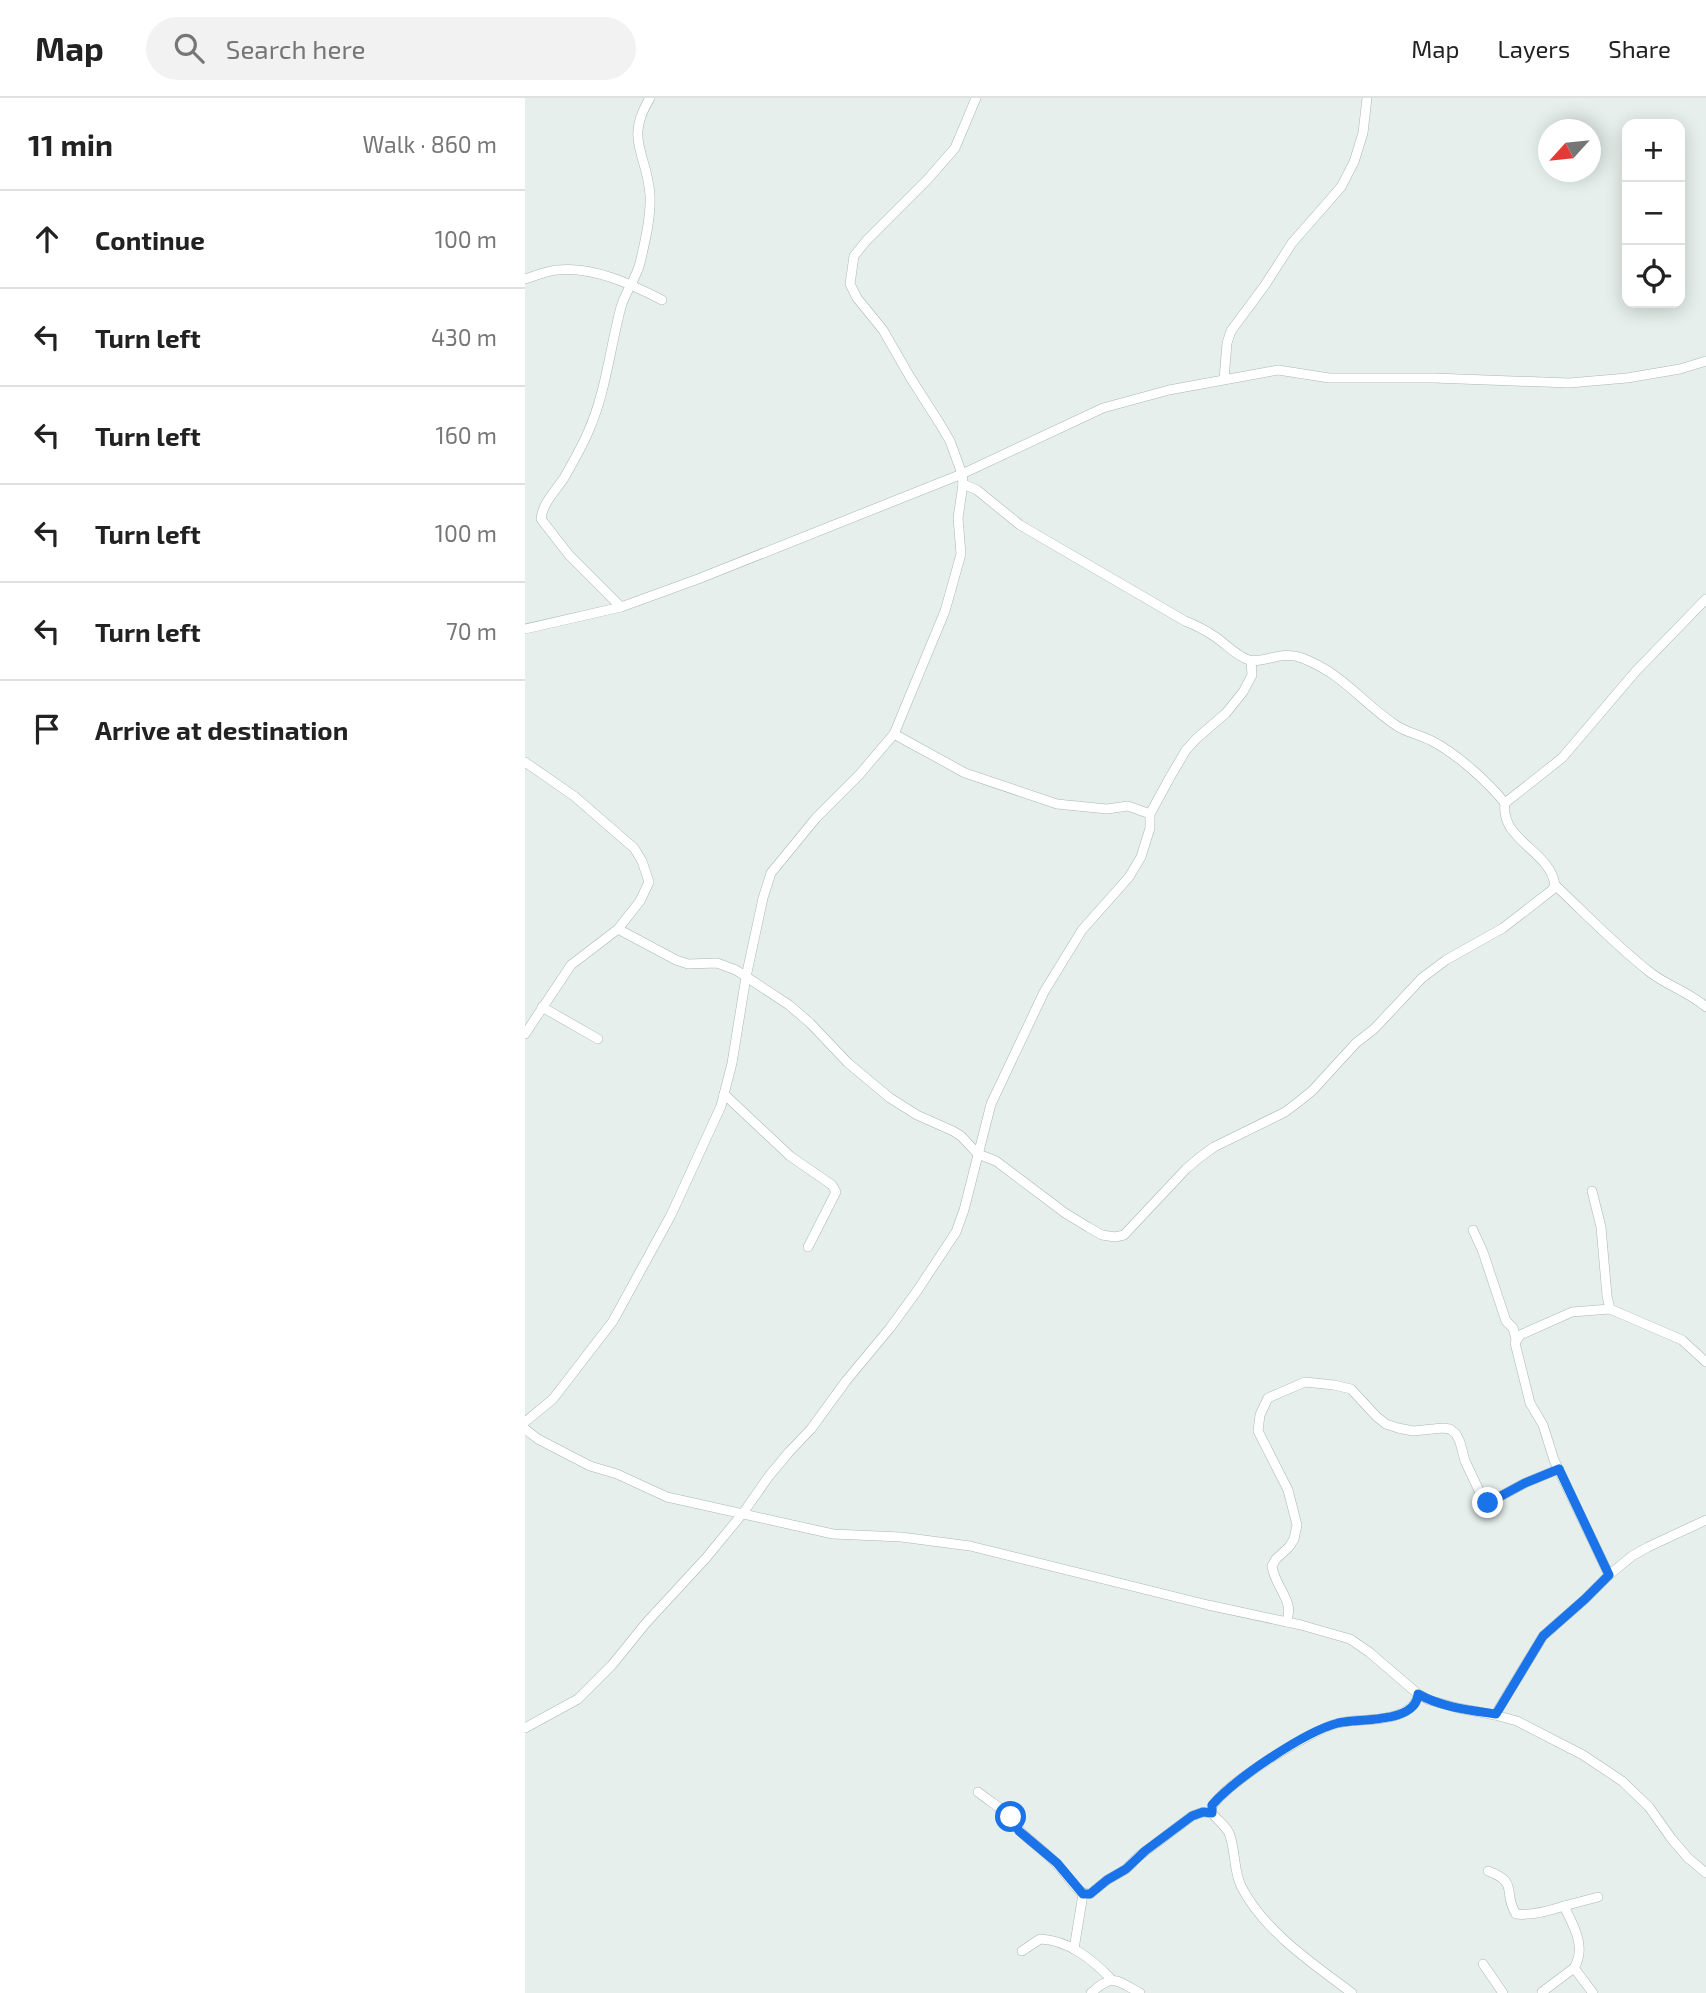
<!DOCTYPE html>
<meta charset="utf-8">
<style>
body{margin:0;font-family:"Exo 2",sans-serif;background:#f2f2f2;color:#222}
.controls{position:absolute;right:21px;top:21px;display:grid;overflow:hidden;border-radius:14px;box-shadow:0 4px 18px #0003}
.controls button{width:63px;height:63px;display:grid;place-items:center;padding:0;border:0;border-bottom:2px solid #e0e0e0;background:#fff;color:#222;font:35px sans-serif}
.compass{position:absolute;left:1013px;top:21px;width:63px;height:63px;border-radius:50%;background:#fff;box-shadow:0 4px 18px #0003;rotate:243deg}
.stop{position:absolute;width:21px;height:21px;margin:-16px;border:5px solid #1a73e8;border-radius:50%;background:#fff}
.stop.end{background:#1a73e8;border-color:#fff;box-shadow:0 2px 7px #0008}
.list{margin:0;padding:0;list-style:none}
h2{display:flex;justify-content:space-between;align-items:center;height:91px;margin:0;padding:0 28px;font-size:30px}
h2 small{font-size:23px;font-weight:400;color:#767676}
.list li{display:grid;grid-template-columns:46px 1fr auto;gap:21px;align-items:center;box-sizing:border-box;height:98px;padding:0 28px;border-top:2px solid #e0e0e0}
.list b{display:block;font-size:26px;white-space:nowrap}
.list em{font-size:23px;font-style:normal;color:#767676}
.icon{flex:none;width:38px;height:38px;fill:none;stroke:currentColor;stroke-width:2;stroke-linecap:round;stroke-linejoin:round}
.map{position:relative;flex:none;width:1181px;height:1895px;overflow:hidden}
header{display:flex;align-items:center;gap:42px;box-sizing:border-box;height:98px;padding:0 35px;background:#fff;border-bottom:2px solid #e0e0e0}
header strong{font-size:33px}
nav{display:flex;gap:38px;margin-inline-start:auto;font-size:24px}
.search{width:490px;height:63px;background:#f2f2f2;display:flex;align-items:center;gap:18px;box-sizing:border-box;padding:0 24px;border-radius:38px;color:#767676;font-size:26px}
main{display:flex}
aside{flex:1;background:#fff}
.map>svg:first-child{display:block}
</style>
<header>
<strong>Map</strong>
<div class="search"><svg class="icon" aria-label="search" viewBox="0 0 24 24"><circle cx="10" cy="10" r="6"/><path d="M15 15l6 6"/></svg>Search here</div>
<nav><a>Map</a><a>Layers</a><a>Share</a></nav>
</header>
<main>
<aside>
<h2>11 min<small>Walk · 860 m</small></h2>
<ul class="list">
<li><svg class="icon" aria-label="ahead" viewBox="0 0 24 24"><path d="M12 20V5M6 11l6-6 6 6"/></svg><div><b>Continue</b></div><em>100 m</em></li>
<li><svg class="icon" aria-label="left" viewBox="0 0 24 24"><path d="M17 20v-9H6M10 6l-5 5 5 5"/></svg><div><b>Turn left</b></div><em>430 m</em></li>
<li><svg class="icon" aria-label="left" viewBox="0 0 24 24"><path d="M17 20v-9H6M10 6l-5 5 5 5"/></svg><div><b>Turn left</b></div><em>160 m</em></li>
<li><svg class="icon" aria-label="left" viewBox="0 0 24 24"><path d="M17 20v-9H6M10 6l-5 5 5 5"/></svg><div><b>Turn left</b></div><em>100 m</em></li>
<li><svg class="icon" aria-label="left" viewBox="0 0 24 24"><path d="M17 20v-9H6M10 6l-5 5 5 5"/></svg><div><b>Turn left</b></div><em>70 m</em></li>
<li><svg class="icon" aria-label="arrive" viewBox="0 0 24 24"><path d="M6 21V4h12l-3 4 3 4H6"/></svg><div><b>Arrive at destination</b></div></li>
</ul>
</aside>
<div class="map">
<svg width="1181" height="1895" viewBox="0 0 1181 1895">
<rect width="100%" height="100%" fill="#e6efeb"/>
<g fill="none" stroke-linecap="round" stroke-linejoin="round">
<g stroke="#a8b8b2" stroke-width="10">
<g id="street">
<path d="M0,181C10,178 21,173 32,172C68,168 106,186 137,202"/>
<polyline points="699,281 702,245 706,233 740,187 767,145 816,89 829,64 838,35 842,0"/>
<path d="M438,386L452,392L495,427L660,523C670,527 680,532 689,538C700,545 711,558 724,562C737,566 757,552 777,560C819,576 837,605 872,628C883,635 896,637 907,643C932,656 962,683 980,705"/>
<path d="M96,509L44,457L16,421C17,406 31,392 39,380C48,364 57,349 64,332C81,293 85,250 96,209C100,194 111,181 115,165C120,144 126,119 125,97C122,55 99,42 125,0"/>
<polyline points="0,531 96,509 173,481 437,376 578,310 644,292 753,272 804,280 909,280 1044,285 1102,280 1155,271 1181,263"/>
<polyline points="369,636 440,675 532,706 582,711 603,708 625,716"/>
<polyline points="0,664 49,698 109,750 117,763 124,784 115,803 93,831 46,867 0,936"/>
<path d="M1030,787C1062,817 1091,848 1126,875C1143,888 1164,894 1181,909"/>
<path d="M93,831L151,862L163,866L192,865L211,872L264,907L285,925L323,965L365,1000L392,1017L428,1033L436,1038L453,1056L471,1063L540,1115L563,1129L577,1137L590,1139L599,1137L661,1071L674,1060L689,1049L760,1014L772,1005L787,993L831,945L849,931L897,880L921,862L978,830L1027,792L1030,787C1025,752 975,743 980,705L1037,660L1111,573L1181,501"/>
<polyline points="17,909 73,941"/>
<polyline points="199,996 265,1058 307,1087 311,1094 283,1149"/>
<polyline points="1067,1093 1076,1129 1082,1198 1085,1211"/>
<polyline points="948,1132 958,1154 981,1223 988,1230 991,1241"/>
<polyline points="0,1324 28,1301 88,1223 146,1117 196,1008 207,965 221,879 238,800 246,775 291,720 334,677 369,636 420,513 436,456 433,420 438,386 437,376 425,343 415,326 385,279 358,232 332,200 325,186 329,158 341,143 402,82 430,50 451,0"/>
<polyline points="0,1331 13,1341 65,1368 92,1376 142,1399 308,1436 376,1439 445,1448 683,1507 776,1527 825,1541 844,1554 893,1596 904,1602 933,1610 970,1617 992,1623 1058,1657 1097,1683 1124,1709 1146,1740 1163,1760 1181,1775"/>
<polyline points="1084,1477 1029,1362 1018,1327 1005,1305 990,1245 995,1237 1047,1214 1085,1211 1157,1242 1181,1264"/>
<path d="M761,1524C771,1504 750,1490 747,1468L751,1461L764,1449L769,1441L772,1427L763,1392L733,1333L735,1317L743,1300L780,1284L809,1287L826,1291L852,1319L861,1326L873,1330L888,1333L918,1330L925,1331L931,1336L935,1344L940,1363L959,1403L963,1405L1000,1385L1034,1371"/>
<polyline points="970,1617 1018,1538 1060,1501 1084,1477 1107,1458 1123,1449 1181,1422"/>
<polyline points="0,1630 53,1601 87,1567 121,1525 181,1460 218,1415 244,1378 264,1354 286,1331 321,1283 365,1230 392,1193 431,1134 439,1112 466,1006 519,894 557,832 604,779 616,759 625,730 625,716 644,681 661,652 671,641 701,615 718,594 727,577 726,563"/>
<path d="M453,1694C463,1702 474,1709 484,1717C489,1722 491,1730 497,1735C512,1749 528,1759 541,1777C548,1785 554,1797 565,1796L582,1782L601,1771L614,1758L667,1718L678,1714L687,1715"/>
<path d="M963,1773C995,1785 977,1794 991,1816C1007,1818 1024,1813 1039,1808C1048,1827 1062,1849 1049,1870L1068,1895"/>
<polyline points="1039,1808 1073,1799"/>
<polyline points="549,1851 558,1796"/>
<path d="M497,1853L515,1841C544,1842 568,1862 587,1882"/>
<polyline points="958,1866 978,1895"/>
<polyline points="1017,1894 1049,1870"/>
<path d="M566,1895C588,1875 591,1882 615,1895"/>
<path d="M827,1895C788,1866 738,1832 716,1788C708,1771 711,1752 704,1735C700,1727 692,1722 687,1715L686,1711C695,1688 788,1631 813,1625C833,1620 853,1624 872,1617C882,1613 892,1608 893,1596"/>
</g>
</g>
<use href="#street" stroke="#fff" stroke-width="9"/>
</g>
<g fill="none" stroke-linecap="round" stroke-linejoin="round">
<path stroke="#1a73e8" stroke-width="9" d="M486,1719L494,1733L532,1765L558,1796H565L582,1782L601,1771L620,1753L667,1718L678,1714L687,1715V1707C710,1681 779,1634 813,1625C834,1620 891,1626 893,1596C916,1609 944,1612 971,1616L1018,1538L1060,1501L1084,1477L1034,1371L1000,1385L963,1405"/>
</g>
</svg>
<div class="controls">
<button>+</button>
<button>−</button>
<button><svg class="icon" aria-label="locate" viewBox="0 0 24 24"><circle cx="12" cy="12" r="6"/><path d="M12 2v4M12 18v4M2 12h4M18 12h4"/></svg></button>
</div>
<svg class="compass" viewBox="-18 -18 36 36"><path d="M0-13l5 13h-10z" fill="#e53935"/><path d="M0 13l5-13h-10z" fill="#767676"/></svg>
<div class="stop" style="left:486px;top:1719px"></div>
<div class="stop end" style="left:963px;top:1405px"></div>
</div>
</main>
